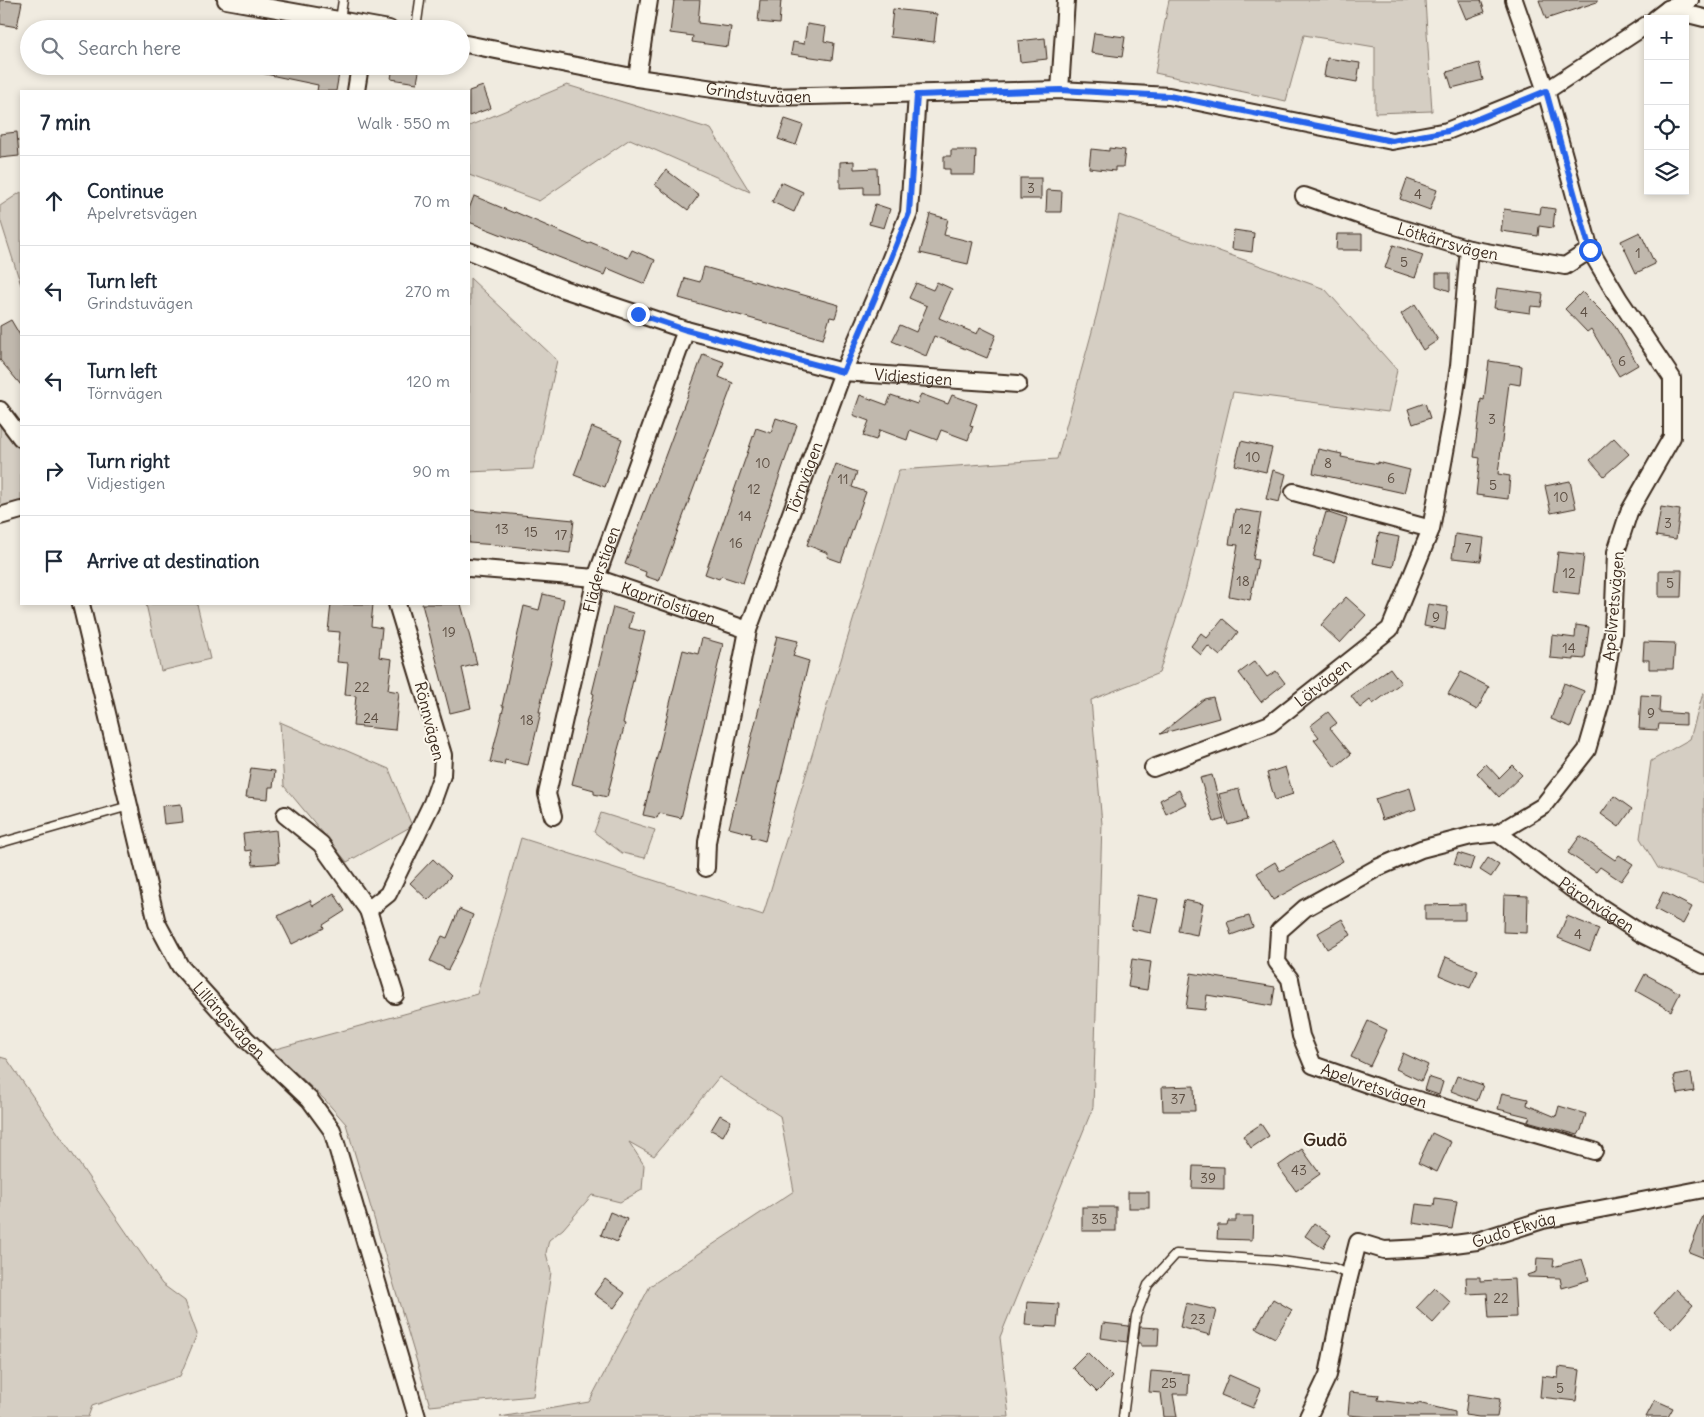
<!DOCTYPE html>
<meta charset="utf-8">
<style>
body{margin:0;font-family:Delius,sans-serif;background:#f6f6f7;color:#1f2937}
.controls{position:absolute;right:15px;top:15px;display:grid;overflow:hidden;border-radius:0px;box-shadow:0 2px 8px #0003}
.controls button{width:45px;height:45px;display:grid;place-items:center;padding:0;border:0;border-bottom:1px solid #e0e1e3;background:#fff;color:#1f2937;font:25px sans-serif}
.stop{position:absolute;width:15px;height:15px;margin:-11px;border:4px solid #2563eb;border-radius:50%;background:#fff}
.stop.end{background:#2563eb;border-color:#fff;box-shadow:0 1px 5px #0008}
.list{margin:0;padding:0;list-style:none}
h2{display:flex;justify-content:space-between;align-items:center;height:65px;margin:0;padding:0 20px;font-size:21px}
h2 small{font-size:16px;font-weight:400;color:#747a83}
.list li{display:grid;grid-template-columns:32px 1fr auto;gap:15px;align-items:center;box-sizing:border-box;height:90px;padding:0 20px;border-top:1px solid #e0e1e3}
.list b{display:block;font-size:19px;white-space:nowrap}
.list p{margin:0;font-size:16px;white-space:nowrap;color:#747a83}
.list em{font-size:16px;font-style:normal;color:#747a83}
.icon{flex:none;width:28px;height:28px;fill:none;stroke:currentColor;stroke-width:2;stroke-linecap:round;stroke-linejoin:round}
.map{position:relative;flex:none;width:1704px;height:1417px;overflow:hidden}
.search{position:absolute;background:#fff;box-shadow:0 2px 8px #0003;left:20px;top:20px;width:450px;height:55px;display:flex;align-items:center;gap:12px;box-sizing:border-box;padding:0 18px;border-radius:28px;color:#747a83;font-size:19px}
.panel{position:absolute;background:#fff;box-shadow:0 2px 8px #0003;left:20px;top:90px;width:450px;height:515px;border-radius:0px}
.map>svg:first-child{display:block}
</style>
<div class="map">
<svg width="1704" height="1417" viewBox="0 0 1704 1417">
<rect width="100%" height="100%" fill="#f0ebe0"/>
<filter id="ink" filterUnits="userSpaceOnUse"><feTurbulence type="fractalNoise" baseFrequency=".02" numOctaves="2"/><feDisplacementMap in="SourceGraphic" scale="10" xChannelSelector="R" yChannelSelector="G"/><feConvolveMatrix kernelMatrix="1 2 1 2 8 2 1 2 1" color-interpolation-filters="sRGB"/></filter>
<g filter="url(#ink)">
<g fill="#d5cec3" stroke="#887c70">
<polygon points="1169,0 1425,0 1432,111 1375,113 1375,47 1304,35 1286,101 1155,73"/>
<polygon points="567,85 711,129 750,192 630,139 539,201 469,175 469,126"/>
<polygon points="21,192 21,285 0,219 0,206"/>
<polygon points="1119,215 1325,289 1397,370 1388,412 1233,392 1186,587 1159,673 1091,700 1102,824 1093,1107 1000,1337 1009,1417 500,1417 589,1402 650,1286 794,1191 780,1116 719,1077 654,1156 629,1142 644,1165 642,1190 620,1202 592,1195 563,1229 549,1240 546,1253 551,1272 533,1396 430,1406 346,1124 325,1100 272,1050 477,994 521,838 763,915 899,470 1057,459 1097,313"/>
<polygon points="470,278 557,360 533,469 469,472"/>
<polygon points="0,416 18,438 21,448 21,503 0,509"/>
<polygon points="146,604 197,604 210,659 161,671"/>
<polygon points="1703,693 1704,693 1704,884 1658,868 1640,838 1651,761 1690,739"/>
<polygon points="280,722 389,769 412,826 347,862 284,786"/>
<polygon points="601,813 655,830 645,858 622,853 594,832"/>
<polygon points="0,1057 7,1059 162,1284 185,1301 197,1334 180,1376 92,1406 88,1417 0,1417"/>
</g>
<g fill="#c0b8ad" stroke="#3b2a1e">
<polygon points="0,0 22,2 17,27 0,24"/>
<polygon points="674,0 700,0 698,23 731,27 728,47 692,42 693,36 670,33"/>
<polygon points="760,0 781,0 779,24 758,22"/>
<polygon points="1458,0 1481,0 1485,12 1466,19"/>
<polygon points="1539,0 1597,0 1597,2 1546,19"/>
<polygon points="893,9 937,14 934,42 890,37"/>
<polygon points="807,24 826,27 824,41 834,43 832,60 791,54 793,42 804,44"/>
<polygon points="1094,33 1125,37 1122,57 1091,53"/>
<polygon points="1045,38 1047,59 1020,62 1018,41"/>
<polygon points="1327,58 1360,63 1357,82 1324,76"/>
<polygon points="1479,63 1483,80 1452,88 1447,72"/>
<polygon points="257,66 332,66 340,68 336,91 317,91 318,85 256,72"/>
<polygon points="393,66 420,66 417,83 391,79"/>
<polygon points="483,86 491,108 469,116 469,91"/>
<polygon points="785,119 803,125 796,145 778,139"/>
<polygon points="17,132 19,156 0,158 0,134"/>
<polygon points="1109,148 1125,150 1123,167 1115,167 1115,171 1089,168 1091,149 1109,151"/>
<polygon points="951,150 976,150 975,175 950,175 950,169 944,169 944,156 951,156"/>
<polygon points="854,161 854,169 877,168 878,194 864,194 864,187 840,188 840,162"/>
<polygon points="666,170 699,195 688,210 655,185"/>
<rect x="1020" y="178" width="21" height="21"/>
<polygon points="1407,179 1437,190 1430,210 1400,199"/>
<polygon points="781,182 803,192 794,212 772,202"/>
<polygon points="1047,190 1062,191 1061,212 1046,212"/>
<polygon points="474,196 514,213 515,212 589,244 590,242 628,258 632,250 655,260 645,284 607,268 604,275 469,222 469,209"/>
<polygon points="875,204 890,209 884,228 869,224"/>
<polygon points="1541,207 1555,209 1553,228 1539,226 1538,236 1501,231 1504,209 1540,214"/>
<polygon points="930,214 948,219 944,235 973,242 968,264 920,253"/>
<polygon points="1234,230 1254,233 1252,252 1232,249"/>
<polygon points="1640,232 1655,264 1636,273 1621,241"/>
<polygon points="1337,234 1362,234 1362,250 1336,250"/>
<polygon points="1393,245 1423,255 1415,278 1385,268"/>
<polygon points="704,267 839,305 835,318 830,317 823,339 679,298 685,278 700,282"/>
<polygon points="1436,273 1450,273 1450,291 1436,286"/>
<polygon points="937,282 952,289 939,318 977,334 980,327 996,335 987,358 934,336 926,356 892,341 900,325 916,332 927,306 909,298 916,283 933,290"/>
<polygon points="1497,288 1543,294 1541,307 1531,306 1530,313 1494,308"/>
<polygon points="1582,292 1613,323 1638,365 1619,376 1591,329 1587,332 1565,309"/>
<polygon points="1415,304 1438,340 1423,350 1401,314"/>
<polygon points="11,320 21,337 21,385 0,360 0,326"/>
<polygon points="703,354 724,362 719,377 733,383 659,581 645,576 646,572 625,564"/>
<polygon points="1489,361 1522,366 1520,385 1509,383 1498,474 1510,476 1508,499 1476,495 1480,458 1474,457 1481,399 1484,400"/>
<polygon points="921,394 948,404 952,395 977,404 970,425 973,426 968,440 941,430 937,440 910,430 907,440 880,430 876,440 863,436 869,421 853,415 860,395 887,405 891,395 917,404"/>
<polygon points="1425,403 1430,418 1413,424 1408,409"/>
<polygon points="776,418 797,425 743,583 721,576 719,579 705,574 756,428 771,433"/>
<polygon points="592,427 622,439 605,487 574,475"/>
<polygon points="1614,438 1629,454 1604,476 1590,460"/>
<polygon points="1241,441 1272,448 1266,472 1235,465"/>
<polygon points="1318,449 1342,454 1341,457 1378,464 1378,462 1410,470 1404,493 1313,473"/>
<polygon points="836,464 857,472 852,487 866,492 841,562 827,557 828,553 807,545"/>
<polygon points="1273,470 1286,474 1279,502 1266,499"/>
<polygon points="1570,481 1576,508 1551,513 1545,486"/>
<polygon points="1661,507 1680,510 1676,539 1656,536"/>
<polygon points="1235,509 1261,513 1253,559 1258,560 1250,600 1229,596 1238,545 1229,544"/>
<polygon points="469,510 574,520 570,553 511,546 469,543"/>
<polygon points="1326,512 1347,519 1334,562 1313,556"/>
<polygon points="1379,533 1399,537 1393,567 1373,563"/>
<polygon points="1455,534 1484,538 1481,561 1452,558"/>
<polygon points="1558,552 1584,555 1579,594 1553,591"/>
<polygon points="1659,570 1682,570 1681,597 1659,597"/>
<polygon points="543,594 564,599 551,657 552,657 545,684 539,712 541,712 528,765 505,760 504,765 490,762 504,706 502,706 524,606 539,610"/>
<polygon points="1346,597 1366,615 1340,643 1321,625"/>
<polygon points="331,604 373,604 371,626 382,628 379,657 392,659 388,690 399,692 395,730 353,726 356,696 345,695 348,663 337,662 340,632 328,631"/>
<polygon points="422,604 461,604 477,664 462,668 471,708 450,713"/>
<polygon points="1428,604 1448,607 1445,630 1424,626"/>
<polygon points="613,607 633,613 629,628 645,632 637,663 623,723 625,724 617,753 618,753 607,797 594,794 594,790 572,784 587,724 586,724 594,694 592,693"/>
<polygon points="1223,619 1238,632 1220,656 1208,646 1201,655 1191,646 1201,633 1207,638"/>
<polygon points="1576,625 1589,627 1585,659 1574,658 1574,660 1550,658 1552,635 1575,638"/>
<polygon points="777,636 798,641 793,656 809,661 765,841 751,837 752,834 729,828"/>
<polygon points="702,638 723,644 681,818 659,813 657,818 643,815 683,650 698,654"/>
<polygon points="1644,642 1675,643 1673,669 1649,669 1649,660 1643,660"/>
<polygon points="1255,661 1267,677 1276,671 1285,683 1261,702 1239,673"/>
<polygon points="1390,668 1401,683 1373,704 1370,700 1360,708 1351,696"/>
<polygon points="1461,672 1489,687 1477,710 1448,694"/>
<polygon points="1564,683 1584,691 1571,727 1551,719"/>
<polygon points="1641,695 1660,696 1659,712 1686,714 1686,725 1659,724 1658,730 1639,729"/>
<polygon points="1213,697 1219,718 1160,734 1204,699"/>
<polygon points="1328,712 1337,723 1330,728 1351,754 1335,767 1314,740 1319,737 1310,726"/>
<polygon points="1486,764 1499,778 1512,765 1522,775 1499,797 1477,773"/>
<polygon points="1285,767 1293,794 1275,800 1267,773"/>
<polygon points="251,768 275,771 273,787 269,787 268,799 246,797"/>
<polygon points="1212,775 1224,819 1214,822 1200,778"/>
<polygon points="1410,788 1416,809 1382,820 1375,799"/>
<polygon points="1239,789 1247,820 1228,825 1219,794"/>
<polygon points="1179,790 1186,804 1166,814 1160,800"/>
<polygon points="1614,796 1632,809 1619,827 1601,814"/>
<polygon points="181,804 183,822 164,824 162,806"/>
<polygon points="276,830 279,863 253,865 251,850 245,851 243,834"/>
<polygon points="1580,836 1615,860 1619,855 1633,864 1621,881 1600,867 1596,872 1568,853"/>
<polygon points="1332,842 1343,861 1273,900 1257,873 1275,862 1280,871"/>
<polygon points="1458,853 1474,858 1470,870 1454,864"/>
<polygon points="1488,858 1499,865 1491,877 1480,870"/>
<polygon points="433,859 451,876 428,900 410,883"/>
<polygon points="1663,892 1692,907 1683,924 1655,909"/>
<polygon points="334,893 345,911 323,925 324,928 292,944 278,916 310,900 313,906"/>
<polygon points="1137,895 1158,899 1151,933 1131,929"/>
<polygon points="1504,895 1528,896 1527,933 1503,932"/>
<polygon points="1184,900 1203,904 1197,935 1178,931"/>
<polygon points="1465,904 1465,920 1425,920 1425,905"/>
<polygon points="459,909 473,915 462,943 448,970 430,961 442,936 447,938"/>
<polygon points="1249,916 1253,927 1231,935 1227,922"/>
<polygon points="1567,916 1599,929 1590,951 1558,938"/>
<polygon points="1342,919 1351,935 1327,949 1318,933"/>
<polygon points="1446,957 1478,971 1470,988 1439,975"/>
<polygon points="1132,959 1151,962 1147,990 1128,987"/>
<polygon points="1191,973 1275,987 1272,1006 1207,995 1205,1010 1186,1008"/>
<polygon points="1645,974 1680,993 1671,1011 1636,991"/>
<polygon points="1368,1021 1387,1030 1370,1066 1351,1057"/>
<polygon points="1403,1053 1428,1065 1421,1081 1396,1069"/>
<polygon points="1691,1073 1694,1091 1678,1094 1674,1076"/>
<polygon points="1457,1076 1483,1085 1477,1101 1451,1091"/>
<polygon points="1428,1077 1443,1082 1439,1095 1424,1090"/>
<polygon points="1194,1086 1195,1111 1163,1111 1162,1087"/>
<polygon points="1502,1093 1528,1099 1527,1105 1556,1117 1559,1106 1586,1114 1581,1130 1578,1135 1531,1122 1528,1121 1530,1117 1498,1109"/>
<polygon points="720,1115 731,1121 723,1136 711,1130"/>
<polygon points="1261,1124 1269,1136 1251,1148 1243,1136"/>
<polygon points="1432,1133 1451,1142 1437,1172 1418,1163"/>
<polygon points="1302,1149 1320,1174 1296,1191 1278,1166"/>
<polygon points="1193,1166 1224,1167 1224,1189 1192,1188"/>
<rect x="1128" y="1192" width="21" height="16"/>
<polygon points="1435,1198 1457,1201 1452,1229 1413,1223 1416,1204 1434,1206"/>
<rect x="1082" y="1207" width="34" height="24"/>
<polygon points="610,1212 627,1219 617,1242 601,1235"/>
<polygon points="1236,1216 1253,1216 1252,1240 1217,1239 1218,1225 1227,1225 1228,1221 1236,1221"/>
<polygon points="1703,1216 1704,1216 1704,1258 1689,1252"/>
<polygon points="1314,1223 1331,1235 1323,1248 1305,1236"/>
<polygon points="1537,1258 1554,1259 1553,1267 1582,1259 1589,1280 1562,1288 1560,1278 1528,1277 1527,1275 1536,1272"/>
<polygon points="1466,1277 1480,1277 1480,1281 1514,1279 1516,1317 1489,1318 1487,1293 1467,1294"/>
<polygon points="605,1279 625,1293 614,1308 594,1294"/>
<polygon points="1435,1288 1451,1303 1433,1323 1416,1308"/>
<polygon points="1676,1289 1693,1305 1672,1329 1654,1313"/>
<polygon points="1273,1299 1292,1310 1275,1338 1256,1328"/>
<polygon points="1027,1302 1059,1304 1057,1327 1025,1325"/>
<polygon points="1186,1303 1216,1310 1210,1335 1180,1327"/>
<polygon points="1103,1323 1129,1326 1127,1342 1101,1338"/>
<polygon points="1140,1327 1159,1328 1158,1346 1141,1346 1141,1343 1138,1343"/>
<polygon points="1087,1352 1112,1377 1097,1392 1072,1367"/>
<polygon points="1559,1367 1580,1370 1576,1401 1540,1397 1542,1376 1558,1378"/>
<polygon points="1151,1371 1189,1374 1188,1394 1173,1394 1177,1417 1164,1417 1161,1393 1149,1392"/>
<polygon points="1229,1375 1261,1389 1253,1408 1221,1395"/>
<polygon points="1350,1392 1379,1395 1378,1400 1418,1405 1418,1403 1455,1412 1455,1417 1371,1417 1348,1415"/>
<polygon points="1468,1394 1500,1399 1497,1417 1479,1417 1465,1415"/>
<polygon points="1655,1400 1673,1408 1668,1417 1646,1417"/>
</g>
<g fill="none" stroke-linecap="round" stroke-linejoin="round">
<g stroke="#3b2a1e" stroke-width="11">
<g id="lane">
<polyline points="340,20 343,0"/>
<polyline points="416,29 420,0"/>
<polyline points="0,843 129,806"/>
<polyline points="1123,1417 1136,1316 1148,1285 1176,1254 1273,1260 1334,1268 1349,1275"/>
</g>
</g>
<g stroke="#3b2a1e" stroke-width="20">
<g id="street">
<polyline points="226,0 389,29"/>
<path id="s1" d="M1514,0L1546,91L1590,250L1619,299L1672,378V437L1629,512L1616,552L1613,633L1601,702L1587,750L1543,806L1498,833L1471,836L1421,849L1377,868L1305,908L1279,931L1277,962L1290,979L1301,1036L1313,1065L1390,1092L1594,1151"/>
<polyline points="1668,9 1704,18"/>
<polyline points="1655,19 1668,9 1690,0"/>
<path id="s2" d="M461,43L637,78L769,97L1060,90L1169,96L1392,141L1447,131L1546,91L1648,24"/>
<polyline points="637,78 649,0"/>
<polyline points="1060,90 1066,0"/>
<polyline points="356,91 360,66"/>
<path id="s3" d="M1304,196L1367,218L1469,249L1565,266L1590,250"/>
<path id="s4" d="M469,251L563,289L686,330L843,372L1018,384"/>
<polyline points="0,410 21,438"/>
<polyline points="1294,492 1431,529"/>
<polyline points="0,516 21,510"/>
<path id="s5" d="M469,568L596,578L748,630"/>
<path id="s6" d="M81,604L157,923L180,966L246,1039L310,1100L332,1130L417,1417"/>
<path id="s7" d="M1153,768L1270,724L1390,629L1431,529L1452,413L1459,366L1469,249"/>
<polyline points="285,815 321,844 368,910"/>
<path id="s8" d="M553,816L547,794L596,578L686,330"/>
<path id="s9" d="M1498,833L1571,888L1642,934L1704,965"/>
<path id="s10" d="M706,868L707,842L748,630L843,372L877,293L909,213L917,95"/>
<polyline points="395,995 368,910 388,894 432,803 442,775 443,755 397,604"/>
<path id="s11" d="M1308,1417L1328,1375L1341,1309L1358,1242L1384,1250L1424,1248L1477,1241L1543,1220L1704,1189"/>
</g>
</g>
<use href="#lane" stroke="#fbf7ec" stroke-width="8"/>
<use href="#street" stroke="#fbf7ec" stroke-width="16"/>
</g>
</g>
<g fill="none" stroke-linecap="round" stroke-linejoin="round" filter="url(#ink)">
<polyline stroke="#2563eb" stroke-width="6" points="638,314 686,330 843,372 877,293 909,213 917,95 1060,90 1169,96 1392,141 1448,131 1546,91 1590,250"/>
</g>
<g text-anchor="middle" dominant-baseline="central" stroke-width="4" stroke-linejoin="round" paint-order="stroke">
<g font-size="14" fill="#5c4e42">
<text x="1031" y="188">3</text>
<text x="1418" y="194">4</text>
<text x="1638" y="253">1</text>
<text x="1404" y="262">5</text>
<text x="1584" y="312">4</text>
<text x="1622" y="361">6</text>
<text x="1492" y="419">3</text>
<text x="1253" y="457">10</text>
<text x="763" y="463">10</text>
<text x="1328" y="463">8</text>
<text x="1391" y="478">6</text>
<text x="843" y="479">11</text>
<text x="1493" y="485">5</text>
<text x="754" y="489">12</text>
<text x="1561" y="497">10</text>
<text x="745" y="516">14</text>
<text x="1668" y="523">3</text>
<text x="502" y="529">13</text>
<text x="1245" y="529">12</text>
<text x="531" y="532">15</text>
<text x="561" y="535">17</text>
<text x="736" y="543">16</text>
<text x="1468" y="548">7</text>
<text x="1569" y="573">12</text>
<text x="1243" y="581">18</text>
<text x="1670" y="583">5</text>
<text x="1436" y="617">9</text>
<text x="449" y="632">19</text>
<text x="1569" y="648">14</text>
<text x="362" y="687">22</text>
<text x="1651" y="713">9</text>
<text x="371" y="718">24</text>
<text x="527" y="720">18</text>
<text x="1578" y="934">4</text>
<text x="1178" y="1099">37</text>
<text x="1299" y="1170">43</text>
<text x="1208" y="1178">39</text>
<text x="1099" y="1219">35</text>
<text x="1501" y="1298">22</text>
<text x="1198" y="1319">23</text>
<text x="1169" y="1383">25</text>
<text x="1560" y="1388">5</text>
</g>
<g font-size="16" fill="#3b2a1e" stroke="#fbf7ec">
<text stroke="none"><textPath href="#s2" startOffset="302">Grindstuvägen</textPath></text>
<text stroke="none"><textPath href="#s3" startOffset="151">Lötkärrsvägen</textPath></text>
<text stroke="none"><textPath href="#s4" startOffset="464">Vidjestigen</textPath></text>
<text stroke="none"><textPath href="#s10" startOffset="404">Törnvägen</textPath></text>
<text stroke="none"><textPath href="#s8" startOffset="254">Fläderstigen</textPath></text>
<text stroke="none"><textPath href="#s5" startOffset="204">Kaprifolstigen</textPath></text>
<text transform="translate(1613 606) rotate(-85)">Apelvretsvägen</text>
<text stroke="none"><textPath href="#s7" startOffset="192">Lötvägen</textPath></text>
<text transform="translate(430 721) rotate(76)">Rönnvägen</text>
<text stroke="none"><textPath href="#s9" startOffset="122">Päronvägen</textPath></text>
<text stroke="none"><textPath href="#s6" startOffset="450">Lillängsvägen</textPath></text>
<text stroke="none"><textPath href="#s1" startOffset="1376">Apelvretsvägen</textPath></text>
<text stroke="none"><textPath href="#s11" startOffset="342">Gudö Ekväg</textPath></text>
</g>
<g font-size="18" font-weight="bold" fill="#3b2a1e" stroke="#fbf7ec">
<text x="1325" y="1139">Gudö</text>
</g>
</g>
</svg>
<div class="controls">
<button>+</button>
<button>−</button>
<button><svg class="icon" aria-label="locate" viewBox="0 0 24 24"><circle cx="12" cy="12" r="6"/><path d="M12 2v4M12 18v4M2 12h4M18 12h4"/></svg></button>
<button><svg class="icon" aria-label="layers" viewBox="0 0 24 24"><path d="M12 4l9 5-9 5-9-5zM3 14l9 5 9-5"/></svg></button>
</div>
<div class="stop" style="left:1590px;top:250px"></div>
<div class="stop end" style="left:638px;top:314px"></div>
<div class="search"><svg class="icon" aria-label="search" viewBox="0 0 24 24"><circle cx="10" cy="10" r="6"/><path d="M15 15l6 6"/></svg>Search here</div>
<section class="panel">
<h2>7 min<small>Walk · 550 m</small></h2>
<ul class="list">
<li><svg class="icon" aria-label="ahead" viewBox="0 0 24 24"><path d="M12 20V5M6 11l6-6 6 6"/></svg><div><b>Continue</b><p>Apelvretsvägen</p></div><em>70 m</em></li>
<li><svg class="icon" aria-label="left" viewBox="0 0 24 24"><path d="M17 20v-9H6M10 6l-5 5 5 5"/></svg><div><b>Turn left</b><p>Grindstuvägen</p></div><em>270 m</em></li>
<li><svg class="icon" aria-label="left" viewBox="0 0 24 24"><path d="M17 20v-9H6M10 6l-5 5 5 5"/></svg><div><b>Turn left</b><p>Törnvägen</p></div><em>120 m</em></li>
<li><svg class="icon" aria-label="right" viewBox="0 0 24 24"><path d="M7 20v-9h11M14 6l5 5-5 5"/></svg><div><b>Turn right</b><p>Vidjestigen</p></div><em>90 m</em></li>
<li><svg class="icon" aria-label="arrive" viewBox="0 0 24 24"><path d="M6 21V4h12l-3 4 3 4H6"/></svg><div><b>Arrive at destination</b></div></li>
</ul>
</section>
</div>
